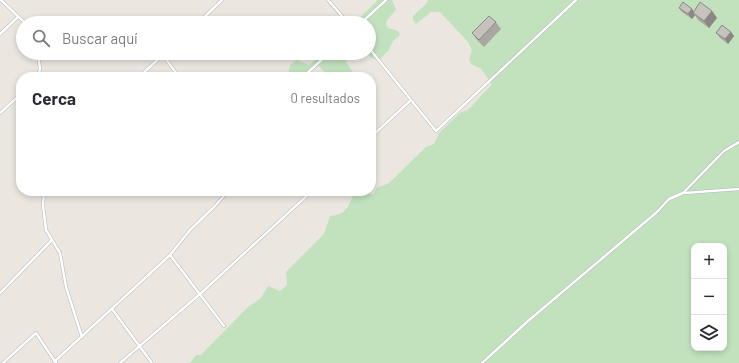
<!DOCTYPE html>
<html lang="es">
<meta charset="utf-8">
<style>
body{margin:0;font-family:Barlow,sans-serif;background:#f2f2f3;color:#2b2b33}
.controls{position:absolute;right:12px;bottom:12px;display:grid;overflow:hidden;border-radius:8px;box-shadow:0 2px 6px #0003}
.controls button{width:36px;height:36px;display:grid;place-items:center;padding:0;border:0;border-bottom:1px solid #e1e1e2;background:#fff;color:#2b2b33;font:20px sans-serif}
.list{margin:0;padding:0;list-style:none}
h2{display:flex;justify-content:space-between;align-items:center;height:52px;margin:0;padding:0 16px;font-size:17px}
h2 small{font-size:13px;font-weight:400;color:#7c7c81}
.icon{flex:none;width:22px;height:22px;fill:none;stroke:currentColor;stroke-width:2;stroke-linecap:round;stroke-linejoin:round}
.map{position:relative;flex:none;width:739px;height:363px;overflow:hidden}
.search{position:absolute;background:#fff;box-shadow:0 2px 6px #0003;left:16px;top:16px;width:360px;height:44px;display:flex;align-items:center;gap:10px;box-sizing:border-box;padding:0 14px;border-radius:22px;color:#7c7c81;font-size:15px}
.panel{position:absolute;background:#fff;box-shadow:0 2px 6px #0003;left:16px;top:72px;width:360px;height:124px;border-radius:16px}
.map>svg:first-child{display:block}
</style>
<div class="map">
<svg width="739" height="363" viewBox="0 0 739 363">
<rect width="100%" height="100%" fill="#ebe7e0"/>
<g fill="#c2e2be" fill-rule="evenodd">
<polygon points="378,0 392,0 396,10 387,20 386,24 388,28 398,31 400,35 393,41 389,50 379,60 371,58 367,53 369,53 369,23 354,23"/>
<path d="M428,0H739V363H190L196,355H201L248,307L261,298L268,286L280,291L287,285L286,272L324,234L330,216C346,215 349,206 354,193L361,191L373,195L377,188L389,183L426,147L434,144L439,133L461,112L468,110L492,84L481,69L471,64L469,60L472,50L468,42L440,12H431L416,24L413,20V16L427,3ZM694,246H724V348H694Z"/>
<polygon points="323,53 352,53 346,62 356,77 329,77 319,66 306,73 305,77 293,77 288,74 290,65 297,60 309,65"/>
</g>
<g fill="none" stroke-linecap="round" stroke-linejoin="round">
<g stroke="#b1b4b7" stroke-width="3.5">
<g id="service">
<polyline points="1,0 25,23"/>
<polyline points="328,0 348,23"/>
<polyline points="198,23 222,0"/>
<polyline points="361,23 386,0"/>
<polyline points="0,34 18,17"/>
<polyline points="369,48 436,131 576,0"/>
<polyline points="163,55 179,77"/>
<polyline points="38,77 40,69 38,53"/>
<polyline points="139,77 165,53"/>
<polyline points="303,77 329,53"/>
<polyline points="0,113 21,94"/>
<polyline points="371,137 411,100"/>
<polyline points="44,191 43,206 46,230 60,253 66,287 82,337"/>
<polyline points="684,193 739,189"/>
<polyline points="170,255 224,326"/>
<polyline points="0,293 52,240"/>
<polyline points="112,309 152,363"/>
<polyline points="55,361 170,255 190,230 215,206 228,191"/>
<polyline points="3,363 36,333 56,363"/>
<polyline points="120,363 200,294 312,191"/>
<polyline points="482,363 528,321 657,212 669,199 683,193 724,151 739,142"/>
</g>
</g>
<use href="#service" stroke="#fff" stroke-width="2.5"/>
</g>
<g fill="#aaa7a3">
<polygon points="679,8 694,11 712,11 717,18 709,28 698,20 695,15 692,19 682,12"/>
<polygon points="496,22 501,29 484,47 477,40 472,33"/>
<polygon points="731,32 734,36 728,44 720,38 716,33"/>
</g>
<g fill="#8b8884">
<polygon points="692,9 696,14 693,13 695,15 692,19 688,14"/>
<polygon points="712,11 717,18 709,28 704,21"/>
<polygon points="731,32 734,36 728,44 725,39"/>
</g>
<g fill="#c6c2bd" stroke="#8b8884">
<polygon points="683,2 692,9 688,14 679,8"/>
<polygon points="700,2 712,11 704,21 693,13"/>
<polygon points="489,16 496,22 479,40 472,33"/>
<polygon points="722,25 731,32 725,39 716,33"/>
</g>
</svg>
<div class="controls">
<button>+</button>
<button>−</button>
<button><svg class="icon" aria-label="layers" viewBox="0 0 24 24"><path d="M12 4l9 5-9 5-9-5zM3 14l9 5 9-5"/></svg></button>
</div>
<div class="search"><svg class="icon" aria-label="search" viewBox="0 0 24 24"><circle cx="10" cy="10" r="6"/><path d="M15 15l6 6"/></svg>Buscar aquí</div>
<section class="panel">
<h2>Cerca<small>0 resultados</small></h2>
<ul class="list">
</ul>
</section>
</div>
